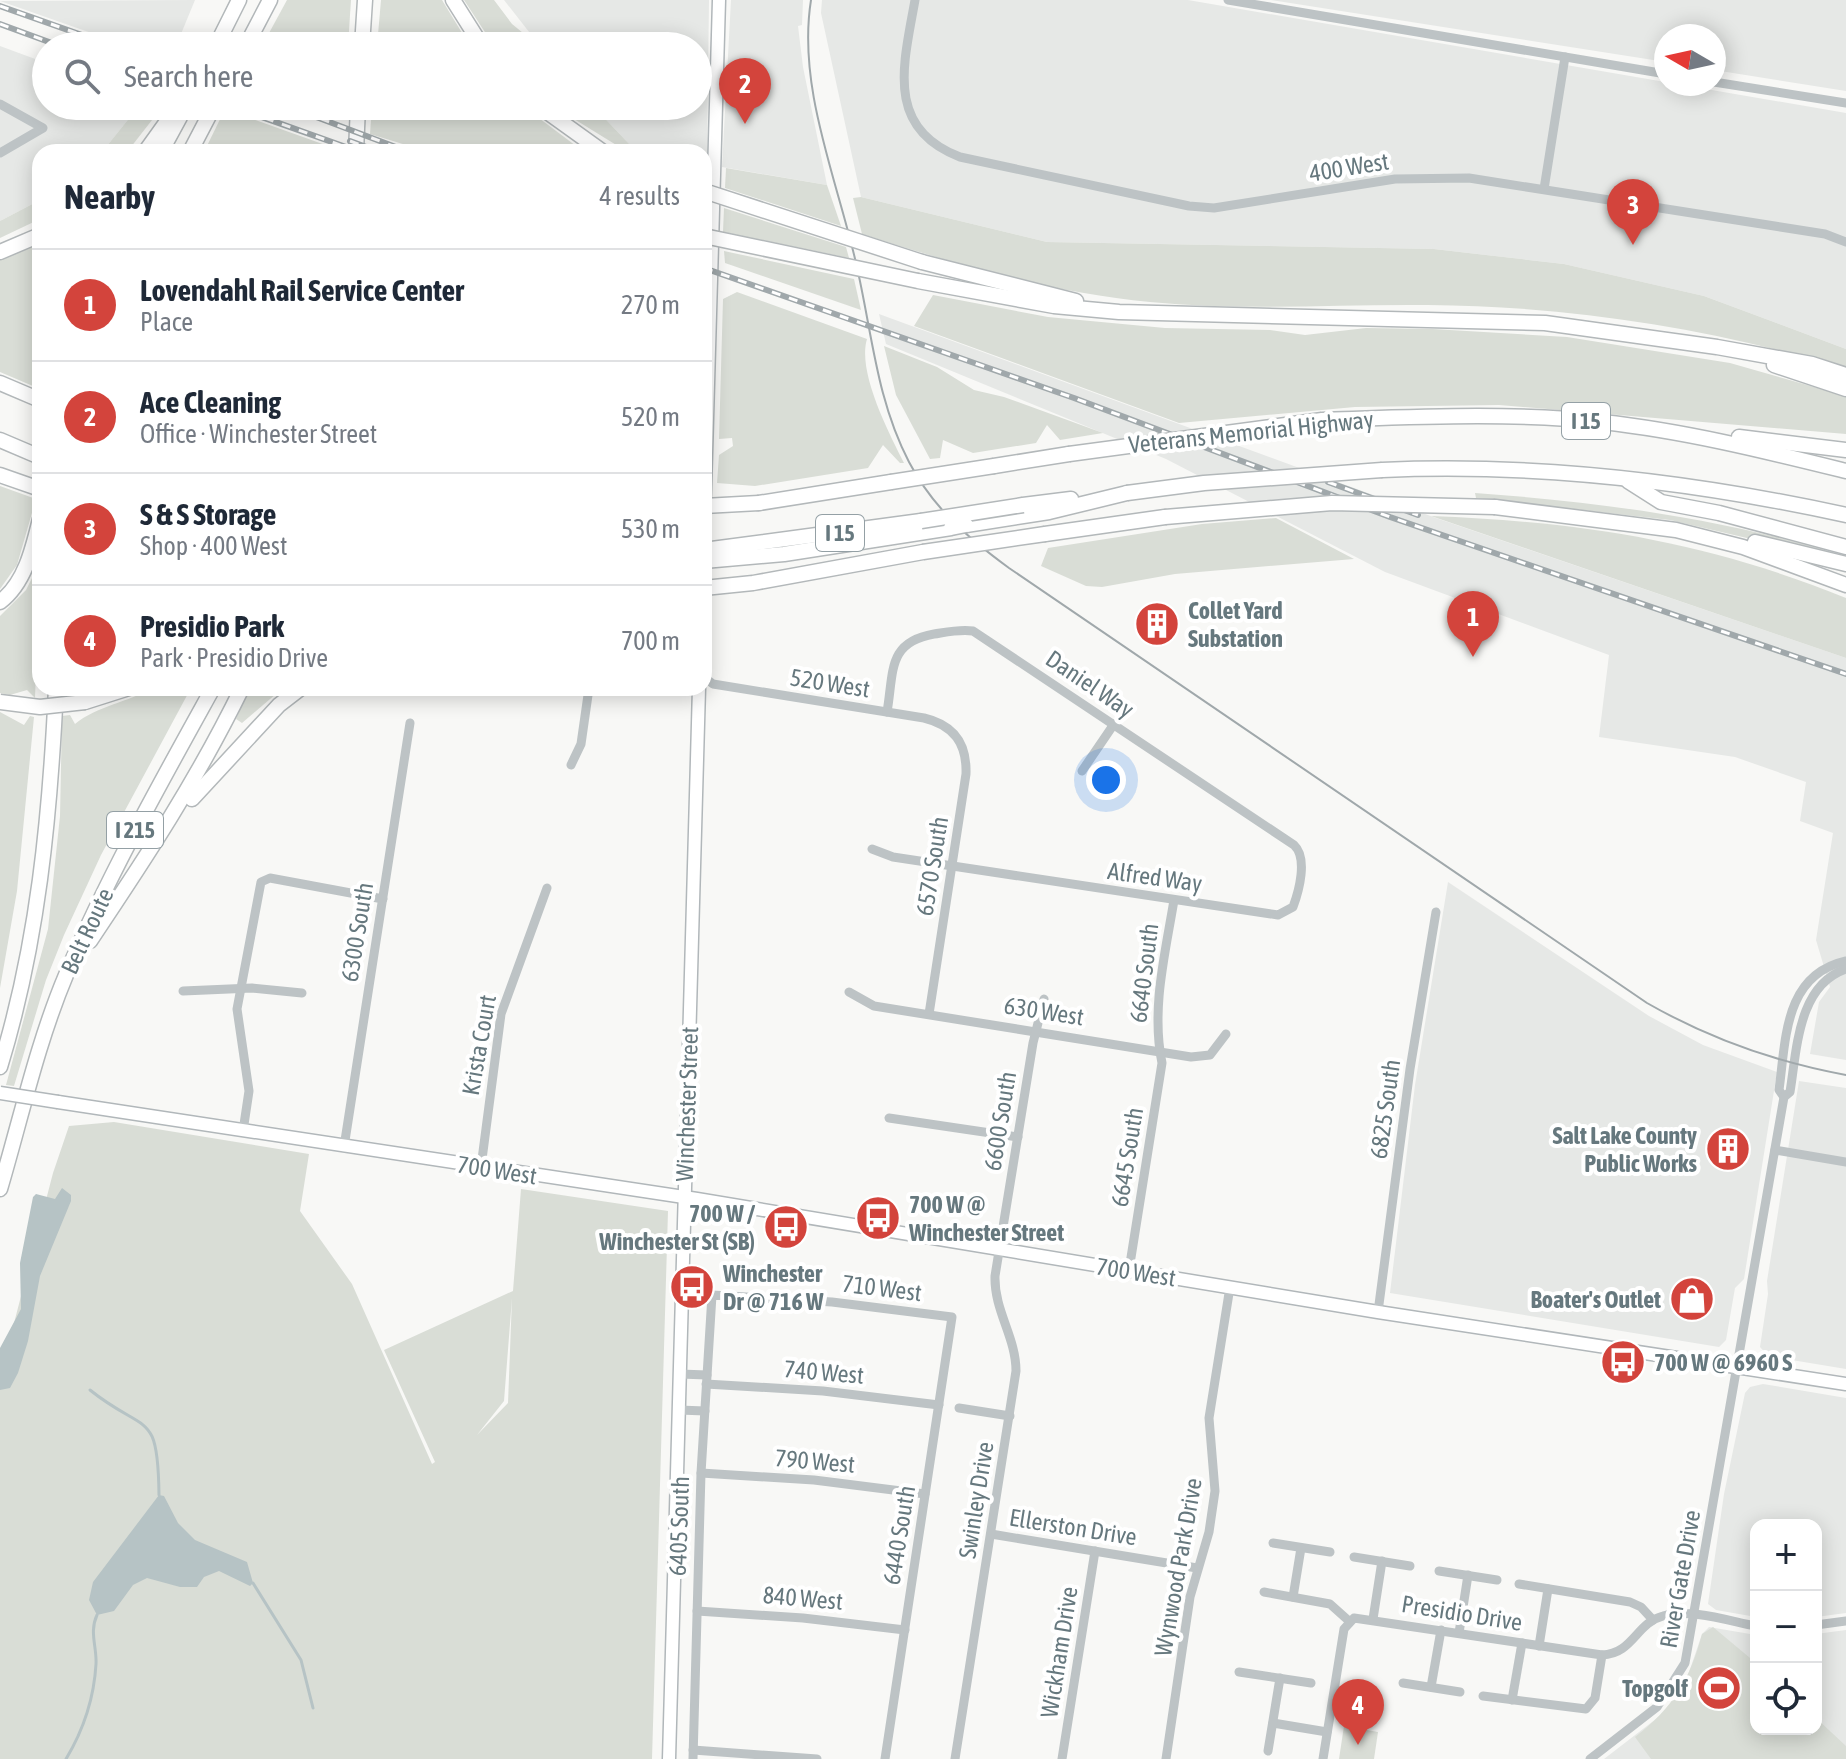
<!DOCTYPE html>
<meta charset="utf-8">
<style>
body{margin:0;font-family:"Asap Condensed",sans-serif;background:#f2f2f3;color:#1f2937}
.controls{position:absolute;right:24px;bottom:24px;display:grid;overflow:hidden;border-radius:16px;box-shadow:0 4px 20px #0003}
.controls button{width:72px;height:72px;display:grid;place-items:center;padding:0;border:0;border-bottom:2px solid #e0e1e3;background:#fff;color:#1f2937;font:40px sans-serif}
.compass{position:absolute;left:1654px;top:24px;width:72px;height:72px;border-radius:50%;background:#fff;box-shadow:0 4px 20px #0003;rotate:279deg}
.you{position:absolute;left:1106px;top:780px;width:28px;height:28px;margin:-20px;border:6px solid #fff;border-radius:50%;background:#1a73e8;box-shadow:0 0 0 12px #1a73e833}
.badge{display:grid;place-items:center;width:52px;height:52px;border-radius:50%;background:#d3443c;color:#fff;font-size:26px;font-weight:700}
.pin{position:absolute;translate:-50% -66px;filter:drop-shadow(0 2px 4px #0008)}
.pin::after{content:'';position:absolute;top:42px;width:28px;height:24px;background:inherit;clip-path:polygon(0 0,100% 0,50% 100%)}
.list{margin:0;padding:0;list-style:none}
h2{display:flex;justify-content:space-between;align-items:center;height:104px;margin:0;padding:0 32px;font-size:34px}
h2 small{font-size:26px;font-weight:400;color:#747a83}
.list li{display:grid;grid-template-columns:52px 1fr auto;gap:24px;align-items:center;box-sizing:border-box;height:112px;padding:0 32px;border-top:2px solid #e0e1e3}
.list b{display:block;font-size:30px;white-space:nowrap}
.list p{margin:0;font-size:26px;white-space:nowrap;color:#747a83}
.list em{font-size:26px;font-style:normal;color:#747a83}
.icon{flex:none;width:44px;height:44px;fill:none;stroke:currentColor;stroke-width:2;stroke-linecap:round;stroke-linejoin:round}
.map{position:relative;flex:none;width:1846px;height:1759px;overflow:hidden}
.search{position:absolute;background:#fff;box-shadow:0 4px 20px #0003;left:32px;top:32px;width:680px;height:88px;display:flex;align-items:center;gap:20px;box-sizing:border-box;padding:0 28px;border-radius:44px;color:#747a83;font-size:30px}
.panel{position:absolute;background:#fff;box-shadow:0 4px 20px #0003;left:32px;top:144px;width:680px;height:552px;border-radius:24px}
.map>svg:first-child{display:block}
</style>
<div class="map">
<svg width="1846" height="1759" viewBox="0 0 1846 1759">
<rect width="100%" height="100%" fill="#f8f8f6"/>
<g fill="#e6e8e6">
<polygon points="195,0 176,46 141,46 104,32 100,36 0,1"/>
<polygon points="504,0 709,0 707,166 704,152 646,152 632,147 593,106 698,106 698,46 540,46"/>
<polygon points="731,0 803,0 802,25 798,26 803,67 827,185 722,167"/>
<polygon points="822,0 1188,0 1846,113 1846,349 1704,296 1564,264 1434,249 1047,242 861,197 821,13"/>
<polygon points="1271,0 1846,0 1846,91 1714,70 1714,36 1666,36 1666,62"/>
<polygon points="0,46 46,63 46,106 139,106 102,152 40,152 40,200 0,221"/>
<polygon points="879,314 1436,518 1846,658 1846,1060 1810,1054 1819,1002 1830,987 1816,940 1833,833 1800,821 1806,782 1735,757 1599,737 1609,655 1385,572 1166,459 886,344"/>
<polygon points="1448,882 1649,1016 1703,1045 1777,1072 1744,1279 1735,1288 1726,1340 1719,1347 1390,1293 1415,1085"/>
<polygon points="1799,1081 1846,1088 1846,1369 1768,1356 1760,1347 1768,1294 1767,1281"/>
<polygon points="1763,1384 1846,1398 1846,1613 1816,1617 1816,1525 1756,1525 1756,1617 1716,1610 1708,1604 1724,1494 1745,1393 1750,1387"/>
<polygon points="1709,1627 1756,1635 1756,1729 1816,1729 1816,1634 1846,1630 1846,1759 1604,1759 1665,1712 1686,1681 1702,1634"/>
</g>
<g fill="#d9ddd6" fill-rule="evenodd">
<polygon points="287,0 351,0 348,46 262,46"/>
<polygon points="381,0 442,0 470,46 377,46"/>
<polygon points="464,0 494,0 512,24 539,46 494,46"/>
<polygon points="139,106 163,106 127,152 102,152"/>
<polygon points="372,106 523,106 584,152 429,152 370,134"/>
<polygon points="553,106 593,106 632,147 646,152 626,151"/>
<polygon points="225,109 345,152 204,152"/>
<polygon points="726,168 827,185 841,226 725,188"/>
<path d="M861,197L1047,242L1434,249L1564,264L1704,296L1846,349V369C1711,328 1569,306 1428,305C1336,304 1242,311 1150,302C1051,293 956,264 862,234L853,198Z"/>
<polygon points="40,200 40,219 0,238 0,221"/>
<polygon points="724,208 846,247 849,258 723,232"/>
<polygon points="40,242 40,389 0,372 0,258"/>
<polygon points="724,251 854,279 861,310 725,263"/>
<path d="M737,292L867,339C857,372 889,433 904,463H900L883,445L868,468L755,486L717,483L719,455L733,446L732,438L719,439L723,299Z"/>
<polygon points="933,295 1048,317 1165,328 1270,330 1305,335 1366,328 1433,329 1567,337 1730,363 1846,396 1846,434 1499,405 1355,407 1179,423 914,326"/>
<polygon points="884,346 937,367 974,390 1004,397 1103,433 1060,440 1047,425 1036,443 973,453 943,440 940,458 930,459 896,395"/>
<polygon points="0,486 36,499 17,565 0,589"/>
<path d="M1475,493C1602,502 1724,519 1846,556V561L1670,520L1476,498Z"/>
<path d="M1431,516C1583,522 1705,541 1846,598V658Z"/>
<polygon points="1276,518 1354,559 1175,574 1102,587 1086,586 1041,566 1048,548 1202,524"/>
<polygon points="40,562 35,698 27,690 10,695 0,693 0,616 26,590"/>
<path d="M153,688H191L101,855L64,935L46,980L14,1086L6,1085L48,929L60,816L62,716L70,715L75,724C97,706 128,702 153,688Z"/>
<polygon points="249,688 283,688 242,723 236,719"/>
<polygon points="0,712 24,725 30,716 34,717 17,891 0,988"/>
<path d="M114,1122L309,1154L300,1211L352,1284L432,1464L435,1462L384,1350L513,1291L521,1189L668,1211L652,1759H0V1377L53,1173L69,1126ZM512,1298L508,1403L477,1435L504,1401Z"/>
<path d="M1713,1627L1756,1663V1729H1816V1718L1846,1746V1759H1651L1635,1737C1673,1708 1690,1679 1702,1634Z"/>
<polygon points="1344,1726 1378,1732 1374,1759 1339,1759"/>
</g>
<g fill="#b6c3c5">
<polygon points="62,1188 71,1195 71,1201 40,1276 28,1341 18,1373 10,1388 0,1390 0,1348 21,1309 20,1263 33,1197 36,1194 55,1199"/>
<polygon points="159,1495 164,1496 178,1523 195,1540 247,1562 253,1583 250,1586 219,1571 204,1577 197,1587 180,1587 147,1578 133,1585 114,1611 97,1615 89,1600 93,1582"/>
</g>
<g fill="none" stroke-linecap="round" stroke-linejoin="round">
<g stroke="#b6c3c5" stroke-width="3">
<path d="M90,1390C146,1435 158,1408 159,1495"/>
<polyline points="253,1583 301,1660 313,1708"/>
<path d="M66,1759C84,1729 94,1699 96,1664C97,1647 89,1632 97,1615"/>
</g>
<g stroke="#b1b7ba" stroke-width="15">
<g id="major">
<polyline points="704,523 719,0"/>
<polyline points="58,1102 697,1199 1378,1312 1846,1384"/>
<polyline points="669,1759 699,688"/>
</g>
</g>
<g stroke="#b3b8ba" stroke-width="17">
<g id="highway">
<polyline points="453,0 482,46"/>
<polyline points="216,46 239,0"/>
<polyline points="246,46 270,0"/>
<polyline points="362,46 365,0"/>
<polyline points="539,106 603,152"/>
<polyline points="145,152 178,106"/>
<polyline points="161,152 180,117"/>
<polyline points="190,152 214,106"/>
<polyline points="356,152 358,106"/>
<polyline points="0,252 40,235"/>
<polyline points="922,262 1076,301"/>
<polyline points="918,281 1054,306 1119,312 1545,323 1717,347 1812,364 1846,375"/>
<polyline points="1774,365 1846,389"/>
<polyline points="0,383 40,400"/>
<path d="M1322,420C1414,417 1510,412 1602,422C1685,431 1765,451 1846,471"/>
<polyline points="1739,437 1846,450"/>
<polyline points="0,440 40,457"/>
<polyline points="994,466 1069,454"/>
<path d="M1382,470C1537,463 1695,482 1846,515"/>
<polyline points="0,475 40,489"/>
<polyline points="1628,481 1661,502 1719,513 1846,547"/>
<polyline points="759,503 891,482"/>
<polyline points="1023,505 1071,499"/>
<polyline points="1495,507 1676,530 1743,547 1846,585"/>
<polyline points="966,525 1049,512 1127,493"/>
<polyline points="1045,534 1165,517"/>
<polyline points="1755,542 1846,564"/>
<polyline points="704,550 921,521"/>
<polyline points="704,561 784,554 951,528"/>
<polyline points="704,588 753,583 923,552"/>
<path d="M0,602C25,583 33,548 40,519"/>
<polyline points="85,702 129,688"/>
<polyline points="192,799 279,705 301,688"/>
<path d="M90,941C147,856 197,780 242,688"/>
<path d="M0,1067C38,943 50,817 56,688"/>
<path d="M0,1189C21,1118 37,1044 66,975C108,876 161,782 213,688"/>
</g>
</g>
<g stroke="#bdc3c5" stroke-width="9">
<path d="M915,0C904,63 884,128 960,157L1189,206L1214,208L1395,179L1469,178L1825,234L1846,242"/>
<polyline points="1228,0 1666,74"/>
<polyline points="1714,82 1846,103"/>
<polyline points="0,104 43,128 0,153"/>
<polyline points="1544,189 1565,57"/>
<path d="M704,677L713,684L924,718C954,725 967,744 966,774L929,1014"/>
<polyline points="571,765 581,744 589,688"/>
<polyline points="1082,771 1114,724"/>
<path d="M872,849L893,857L1278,915L1293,907C1299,891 1308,858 1294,845L973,631C960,629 947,632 934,634C887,642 894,672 887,712"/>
<polyline points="183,991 252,988 302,993"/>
<polyline points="849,992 874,1006 1191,1057 1210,1055 1226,1034"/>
<path d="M1784,1097L1779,1090C1786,1039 1784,975 1846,961"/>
<polyline points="889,1118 1018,1137"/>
<polyline points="243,1131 249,1091 237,1009 261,882 270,878 383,899"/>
<polyline points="344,1147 410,723"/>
<polyline points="1775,1150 1846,1162"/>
<polyline points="481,1167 501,1014 547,888"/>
<path d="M1129,1270L1162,1063C1151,1009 1165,955 1174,900"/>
<polyline points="1378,1312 1410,1069 1436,912"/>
<polyline points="680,1374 707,1375"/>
<polyline points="706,1384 823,1391 939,1405"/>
<polyline points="959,1408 1010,1416"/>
<polyline points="679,1410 705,1411"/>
<polyline points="701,1473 814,1480 925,1494"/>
<polyline points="991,1534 1197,1568"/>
<polyline points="1273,1543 1330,1552"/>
<polyline points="1354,1557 1410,1566"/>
<polyline points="1439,1571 1497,1580"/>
<polyline points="1519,1584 1630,1602 1641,1607 1653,1620"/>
<polyline points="1264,1592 1330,1604 1349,1621"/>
<polyline points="1293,1597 1301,1548"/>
<polyline points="697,1611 803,1618 905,1630"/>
<polyline points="1373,1619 1382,1561"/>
<polyline points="1816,1625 1846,1621"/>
<polyline points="1459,1633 1468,1575"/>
<polyline points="1539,1646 1548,1589"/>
<polyline points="1239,1672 1311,1683"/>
<polyline points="1403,1683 1460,1692"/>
<polyline points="1431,1687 1441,1630"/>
<polyline points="1483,1696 1586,1709 1595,1698 1602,1655"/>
<polyline points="1512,1700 1522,1643"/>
<polyline points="1273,1723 1327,1732"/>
<polyline points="693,1750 817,1759"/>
<polyline points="1268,1751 1280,1678"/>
<polyline points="693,1759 701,1473 712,1295 832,1302 952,1317 885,1759"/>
<path d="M955,1759L1016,1371C1016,1337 994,1311 995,1276L1033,1043L1044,999"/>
<polyline points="1062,1759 1095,1551"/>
<polyline points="1166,1759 1190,1597 1209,1532 1215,1491 1209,1418 1230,1287"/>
<path d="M1323,1759L1344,1629L1354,1618L1602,1655C1633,1654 1636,1623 1663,1616C1690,1608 1729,1621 1756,1626"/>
<path d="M1590,1759L1657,1707L1685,1663L1784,1097L1790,1092C1797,1049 1798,985 1846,969"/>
</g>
<use href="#major" stroke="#fff" stroke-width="12"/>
<use href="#highway" stroke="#fff" stroke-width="14"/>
<path stroke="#a0a8ab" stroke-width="2" d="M811,0C797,87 837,179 856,263C872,331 876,399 909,462C933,508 968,538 1009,568L1647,1003C1710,1039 1775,1062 1846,1075"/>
<g stroke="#a0a8ab" stroke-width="6">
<g id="rail">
<polyline points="0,6 113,46"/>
<polyline points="0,24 60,46"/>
<polyline points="231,106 360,152"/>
<polyline points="287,106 409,152"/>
<polyline points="350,141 380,152"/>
<polyline points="704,268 1074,398 1390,517 1846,674"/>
<polyline points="1328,482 1418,515"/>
</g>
</g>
<use href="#rail" stroke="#fff" stroke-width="3" stroke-dasharray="9" stroke-linecap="butt"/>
<g stroke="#b1b7ba" stroke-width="15" stroke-linecap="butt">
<polyline id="major-bridge" points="0,1093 58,1102"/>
</g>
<g stroke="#b3b8ba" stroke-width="17" stroke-linecap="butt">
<g id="highway-bridge">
<polyline points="704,191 922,262"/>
<polyline points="704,236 918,281"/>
<polyline points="1069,454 1322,420"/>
<polyline points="891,482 994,466"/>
<polyline points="1127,493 1204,483 1382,470"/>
<polyline points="704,506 759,503"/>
<polyline points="1165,517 1332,503 1495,507"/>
<polyline points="921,521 1023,505"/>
<polyline points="951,528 966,525"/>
<polyline points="923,552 1045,534"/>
<polyline points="0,702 40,707 85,702"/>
</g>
</g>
<use href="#major-bridge" stroke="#fff" stroke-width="12"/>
<use href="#highway-bridge" stroke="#fff" stroke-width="14"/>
</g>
<defs>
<g id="building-disc" transform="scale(2.3)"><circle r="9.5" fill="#d3443c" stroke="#fff"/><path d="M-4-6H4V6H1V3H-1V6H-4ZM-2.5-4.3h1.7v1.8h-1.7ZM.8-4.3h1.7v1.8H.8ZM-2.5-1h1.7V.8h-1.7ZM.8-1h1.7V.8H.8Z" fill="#fff"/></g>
<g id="bus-disc" transform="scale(2.3)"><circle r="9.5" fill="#d3443c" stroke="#fff"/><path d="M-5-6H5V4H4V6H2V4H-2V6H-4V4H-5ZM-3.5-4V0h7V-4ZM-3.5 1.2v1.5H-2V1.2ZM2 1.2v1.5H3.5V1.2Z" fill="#fff"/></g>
<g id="shop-disc" transform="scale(2.3)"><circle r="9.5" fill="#d3443c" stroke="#fff"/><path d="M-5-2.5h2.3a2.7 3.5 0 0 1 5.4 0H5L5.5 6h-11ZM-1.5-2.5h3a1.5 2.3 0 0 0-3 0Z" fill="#fff"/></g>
<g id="stadium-disc" transform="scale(2.3)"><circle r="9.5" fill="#d3443c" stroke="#fff"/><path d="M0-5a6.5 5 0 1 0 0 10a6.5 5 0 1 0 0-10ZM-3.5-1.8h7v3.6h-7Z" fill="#fff"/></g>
</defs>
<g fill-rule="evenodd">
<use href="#building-disc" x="1157" y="624"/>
<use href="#building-disc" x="1728" y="1149"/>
<use href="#bus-disc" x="878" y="1218"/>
<use href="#bus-disc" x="786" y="1227"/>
<use href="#bus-disc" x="692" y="1287"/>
<use href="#shop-disc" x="1692" y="1299"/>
<use href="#bus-disc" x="1623" y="1362"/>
<use href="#stadium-disc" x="1719" y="1688"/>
</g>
<g text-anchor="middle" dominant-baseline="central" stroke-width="8" stroke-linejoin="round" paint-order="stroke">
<g fill="#fff" stroke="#94a0a5" stroke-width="2">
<rect x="1562" y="403" width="48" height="36" rx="6"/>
<rect x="816" y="515" width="48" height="36" rx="6"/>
<rect x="107" y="812" width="56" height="36" rx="6"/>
</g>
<g font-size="22" font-weight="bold" fill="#66787e">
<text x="1586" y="421">I 15</text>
<text x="840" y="533">I 15</text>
<text x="135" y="830">I 215</text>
</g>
<g font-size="24" fill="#66787e" stroke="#fff">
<text transform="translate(1349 167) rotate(-9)">400 West</text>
<text transform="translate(1251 432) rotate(-6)">Veterans Memorial Highway</text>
<text transform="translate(830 683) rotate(9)">520 West</text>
<text transform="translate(1090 684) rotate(34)">Daniel Way</text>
<text transform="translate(932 866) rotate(-81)">6570 South</text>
<text transform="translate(1155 877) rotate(8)">Alfred Way</text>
<text transform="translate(87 931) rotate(-65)">Belt Route</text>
<text transform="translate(357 932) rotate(-81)">6300 South</text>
<text transform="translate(1144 973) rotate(-83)">6640 South</text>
<text transform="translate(1044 1011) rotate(9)">630 West</text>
<text transform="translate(479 1045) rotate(-80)">Krista Court</text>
<text transform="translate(687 1104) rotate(-88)">Winchester Street</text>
<text transform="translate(1385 1109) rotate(-82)">6825 South</text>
<text transform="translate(1000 1121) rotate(-81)">6600 South</text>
<text transform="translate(1127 1157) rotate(-81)">6645 South</text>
<text transform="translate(497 1170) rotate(9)">700 West</text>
<text transform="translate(1136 1272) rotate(9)">700 West</text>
<text transform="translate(882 1288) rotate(7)">710 West</text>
<text transform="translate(824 1372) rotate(5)">740 West</text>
<text transform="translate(815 1461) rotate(5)">790 West</text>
<text transform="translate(976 1500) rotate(-81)">Swinley Drive</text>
<text transform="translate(679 1526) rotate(-88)">6405 South</text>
<text transform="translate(1073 1527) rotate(9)">Ellerston Drive</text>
<text transform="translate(899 1535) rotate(-81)">6440 South</text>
<text transform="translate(1178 1567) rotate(-80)">Wynwood Park Drive</text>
<text transform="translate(1680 1579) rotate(-80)">River Gate Drive</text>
<text transform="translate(803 1598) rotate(5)">840 West</text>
<text transform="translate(1462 1613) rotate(9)">Presidio Drive</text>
<text transform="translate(1059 1652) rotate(-81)">Wickham Drive</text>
</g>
<g font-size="24" font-weight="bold" fill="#66787e" stroke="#fff" text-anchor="start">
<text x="1188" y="610">Collet Yard<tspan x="1188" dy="28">Substation</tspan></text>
<text x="1697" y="1135" text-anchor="end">Salt Lake County<tspan x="1697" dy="28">Public Works</tspan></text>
<text x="909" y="1204">700 W @<tspan x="909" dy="28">Winchester Street</tspan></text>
<text x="755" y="1213" text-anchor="end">700 W /<tspan x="755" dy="28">Winchester St (SB)</tspan></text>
<text x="723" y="1273">Winchester<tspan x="723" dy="28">Dr @ 716 W</tspan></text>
<text x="1661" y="1299" text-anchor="end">Boater's Outlet</text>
<text x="1654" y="1362">700 W @ 6960 S</text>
<text x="1688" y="1688" text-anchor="end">Topgolf</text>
</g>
</g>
</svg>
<div class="controls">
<button>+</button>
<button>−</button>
<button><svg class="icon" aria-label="locate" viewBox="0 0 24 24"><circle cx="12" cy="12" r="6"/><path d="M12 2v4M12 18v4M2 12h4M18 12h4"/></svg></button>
</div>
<svg class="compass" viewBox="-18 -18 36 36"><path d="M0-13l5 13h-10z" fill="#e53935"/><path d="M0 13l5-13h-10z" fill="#747a83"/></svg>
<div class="you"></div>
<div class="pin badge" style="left:1473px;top:657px">1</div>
<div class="pin badge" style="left:745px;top:124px">2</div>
<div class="pin badge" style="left:1633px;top:245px">3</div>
<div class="pin badge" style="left:1358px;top:1745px">4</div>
<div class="search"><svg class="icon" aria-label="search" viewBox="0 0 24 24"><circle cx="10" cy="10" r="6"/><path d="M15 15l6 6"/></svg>Search here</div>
<section class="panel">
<h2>Nearby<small>4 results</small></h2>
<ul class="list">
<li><span class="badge">1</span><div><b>Lovendahl Rail Service Center</b><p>Place</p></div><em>270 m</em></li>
<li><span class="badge">2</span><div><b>Ace Cleaning</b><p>Office · Winchester Street</p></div><em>520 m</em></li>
<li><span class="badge">3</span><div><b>S &amp; S Storage</b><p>Shop · 400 West</p></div><em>530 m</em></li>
<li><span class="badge">4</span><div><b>Presidio Park</b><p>Park · Presidio Drive</p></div><em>700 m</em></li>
</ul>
</section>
</div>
